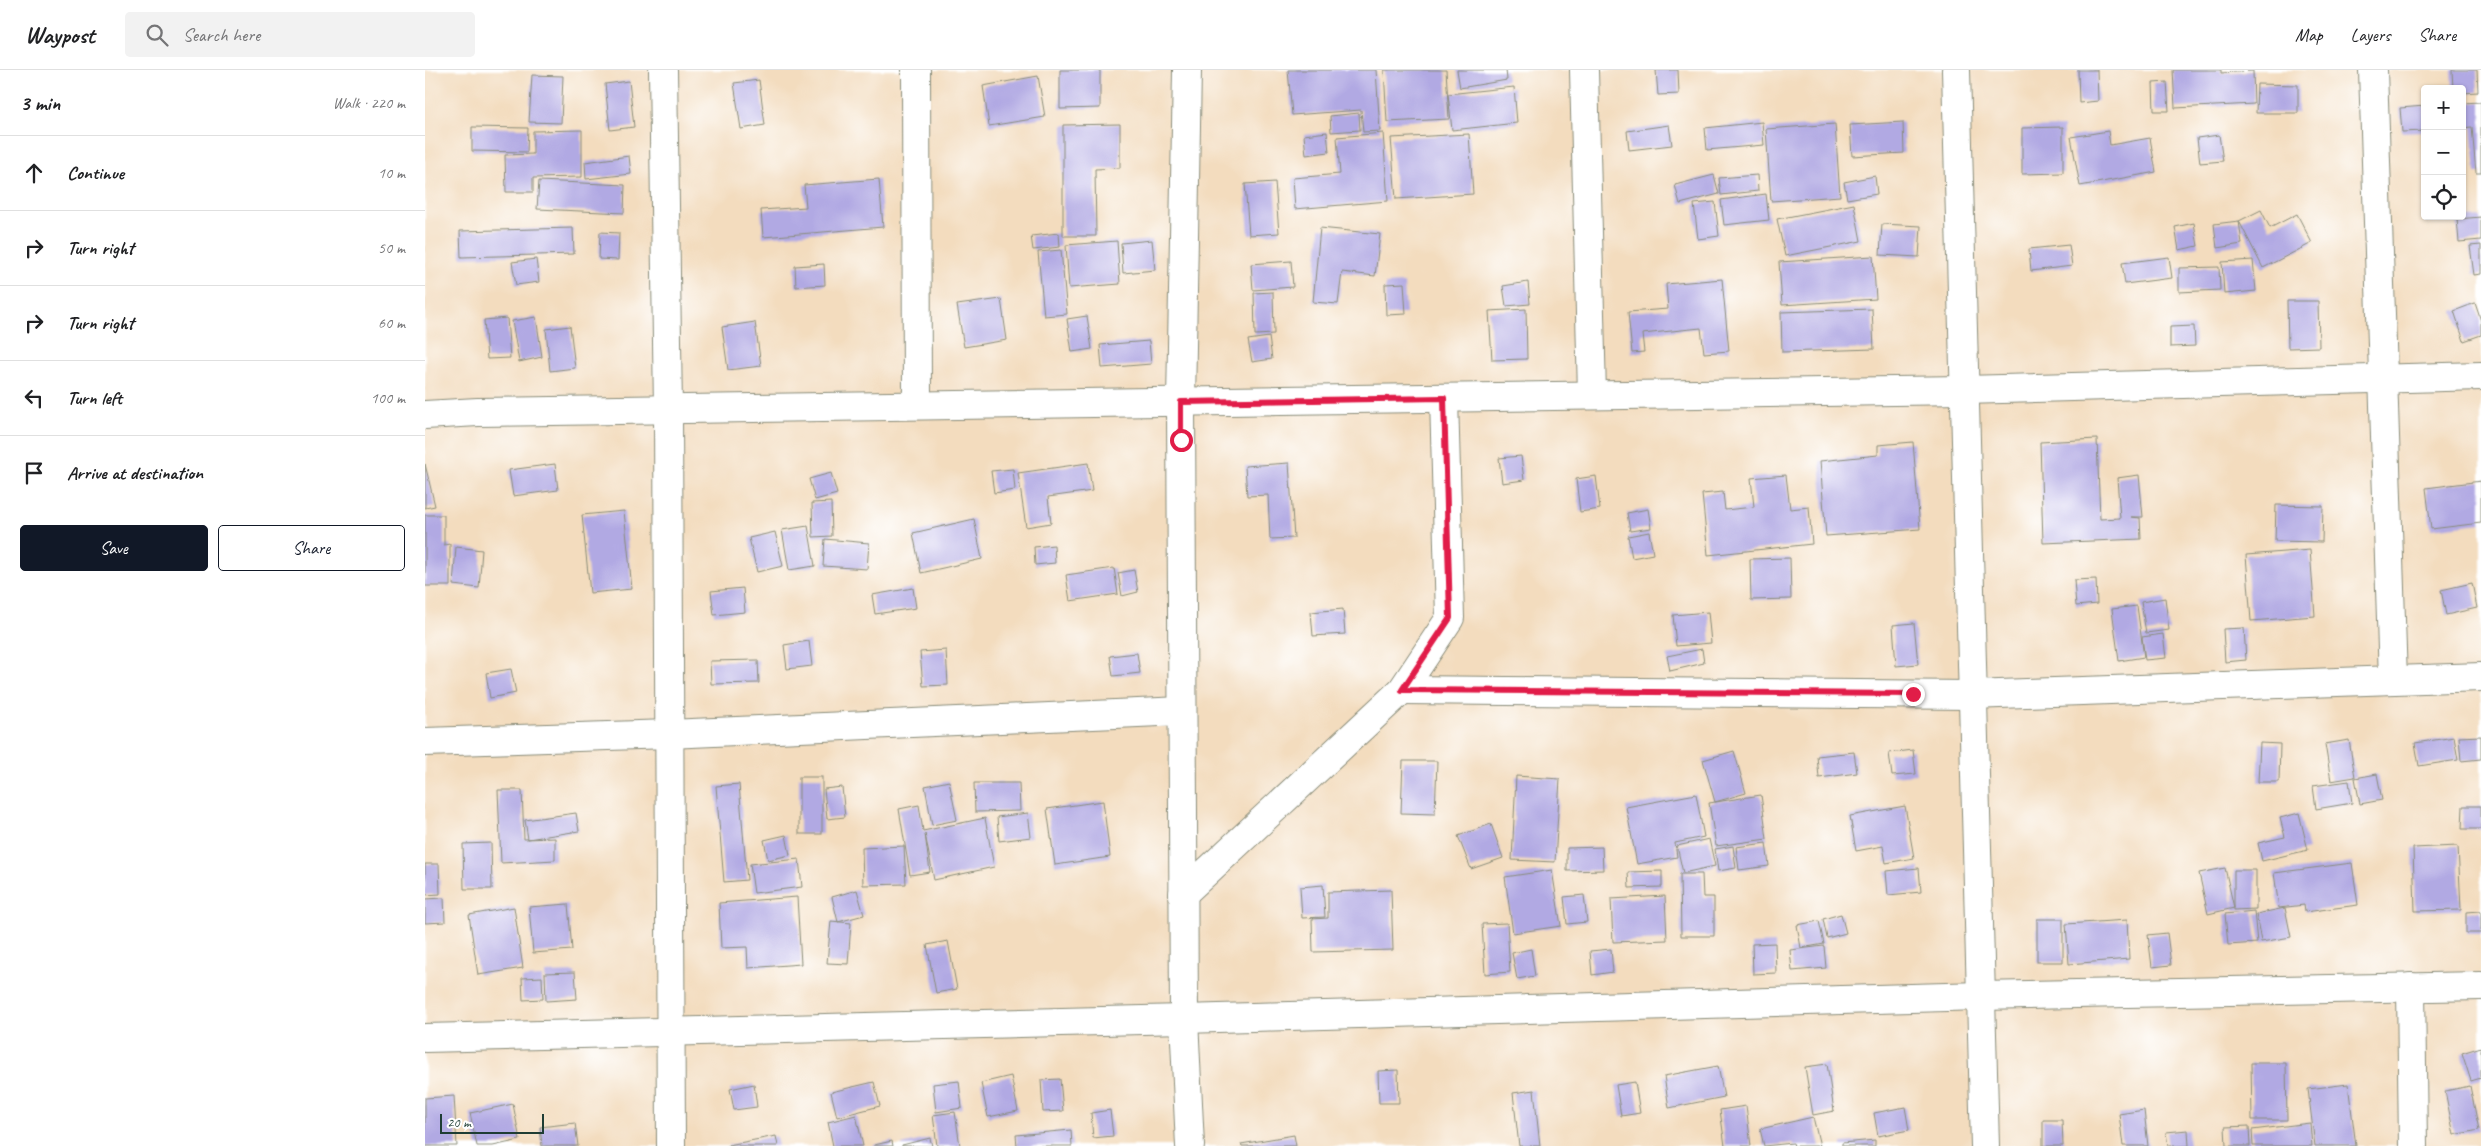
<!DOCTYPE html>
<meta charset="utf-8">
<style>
body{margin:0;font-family:Caveat,sans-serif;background:#f2f2f2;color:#202124}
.controls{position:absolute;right:15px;top:15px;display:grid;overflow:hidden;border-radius:5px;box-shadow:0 1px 4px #0004}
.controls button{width:45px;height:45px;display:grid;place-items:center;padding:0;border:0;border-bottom:1px solid #e0e0e0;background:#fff;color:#202124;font:25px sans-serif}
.scale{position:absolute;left:15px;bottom:12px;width:104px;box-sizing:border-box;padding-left:5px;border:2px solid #1f3d34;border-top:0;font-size:14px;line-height:18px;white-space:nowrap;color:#1f3d34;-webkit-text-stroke:4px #fff;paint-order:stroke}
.stop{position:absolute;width:15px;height:15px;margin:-11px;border:4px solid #e11d48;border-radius:50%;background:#fff}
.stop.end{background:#e11d48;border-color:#fff;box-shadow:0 1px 5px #0008}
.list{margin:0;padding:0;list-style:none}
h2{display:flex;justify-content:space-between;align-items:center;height:65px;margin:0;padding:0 20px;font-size:21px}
h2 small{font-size:16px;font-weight:400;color:#757577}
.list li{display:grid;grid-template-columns:32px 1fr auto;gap:15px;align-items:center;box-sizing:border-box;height:75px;padding:0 20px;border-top:1px solid #e0e0e0}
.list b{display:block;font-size:19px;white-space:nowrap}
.list em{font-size:16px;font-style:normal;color:#757577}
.actions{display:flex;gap:10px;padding:15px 20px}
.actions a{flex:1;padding:11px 0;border:1px solid #111827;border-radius:5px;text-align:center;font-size:18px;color:#111827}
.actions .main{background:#111827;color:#fff}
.icon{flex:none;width:28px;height:28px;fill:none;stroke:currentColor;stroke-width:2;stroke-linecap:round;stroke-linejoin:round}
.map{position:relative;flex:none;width:2056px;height:1076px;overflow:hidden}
header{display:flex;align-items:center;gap:30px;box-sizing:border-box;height:70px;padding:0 25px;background:#fff;border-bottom:1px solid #e0e0e0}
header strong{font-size:24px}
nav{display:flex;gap:28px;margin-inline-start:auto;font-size:18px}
.search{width:350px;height:45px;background:#f2f2f2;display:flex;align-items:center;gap:12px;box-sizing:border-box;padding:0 18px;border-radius:5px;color:#757577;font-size:19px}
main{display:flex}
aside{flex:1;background:#fff}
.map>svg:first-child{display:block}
</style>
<header>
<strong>Waypost</strong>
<div class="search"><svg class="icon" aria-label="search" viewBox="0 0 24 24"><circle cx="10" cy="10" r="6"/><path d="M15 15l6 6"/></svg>Search here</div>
<nav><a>Map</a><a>Layers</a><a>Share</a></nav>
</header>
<main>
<aside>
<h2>3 min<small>Walk · 220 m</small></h2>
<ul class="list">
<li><svg class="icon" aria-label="ahead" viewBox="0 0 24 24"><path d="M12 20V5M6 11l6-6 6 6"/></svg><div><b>Continue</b></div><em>10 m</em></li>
<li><svg class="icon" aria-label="right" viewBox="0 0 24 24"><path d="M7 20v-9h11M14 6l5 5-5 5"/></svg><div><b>Turn right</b></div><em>50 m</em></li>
<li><svg class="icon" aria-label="right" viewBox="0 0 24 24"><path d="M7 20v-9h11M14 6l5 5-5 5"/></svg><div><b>Turn right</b></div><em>60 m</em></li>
<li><svg class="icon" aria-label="left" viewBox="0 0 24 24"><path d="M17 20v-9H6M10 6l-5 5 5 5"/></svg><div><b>Turn left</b></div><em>100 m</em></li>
<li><svg class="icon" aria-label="arrive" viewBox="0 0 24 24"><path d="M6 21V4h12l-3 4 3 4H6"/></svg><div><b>Arrive at destination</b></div></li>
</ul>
<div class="actions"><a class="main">Save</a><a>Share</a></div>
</aside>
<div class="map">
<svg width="2056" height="1076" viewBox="0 0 2056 1076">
<rect width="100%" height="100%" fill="#fff"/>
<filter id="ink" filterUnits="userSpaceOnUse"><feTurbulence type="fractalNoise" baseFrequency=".02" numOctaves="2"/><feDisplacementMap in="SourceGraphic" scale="10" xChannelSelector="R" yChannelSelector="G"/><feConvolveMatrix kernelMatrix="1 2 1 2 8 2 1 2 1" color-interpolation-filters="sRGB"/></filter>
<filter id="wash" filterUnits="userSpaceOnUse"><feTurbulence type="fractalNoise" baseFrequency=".0096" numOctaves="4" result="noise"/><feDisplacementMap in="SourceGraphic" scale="20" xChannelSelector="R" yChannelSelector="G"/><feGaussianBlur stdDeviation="1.12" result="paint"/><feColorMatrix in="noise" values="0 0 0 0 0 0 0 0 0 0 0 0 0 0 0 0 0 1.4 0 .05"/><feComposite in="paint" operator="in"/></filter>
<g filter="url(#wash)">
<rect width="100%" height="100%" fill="#f3dcbe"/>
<g id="blocks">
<g fill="#b1a9e3">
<polygon points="635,0 675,0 675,38 635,39"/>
<polygon points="863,0 951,0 955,61 938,62 936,40 867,45"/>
<polygon points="959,0 1021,0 1024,49 962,52"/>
<polygon points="1032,0 1081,0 1082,10 1035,18"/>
<polygon points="1231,0 1253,0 1254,24 1233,25"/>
<polygon points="1653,0 1672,0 1673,31 1654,33"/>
<polygon points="1748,0 1796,0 1796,3 1828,1 1829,34 1750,38"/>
<polygon points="2027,0 2052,0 2053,22 2037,23 2037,19 2028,19"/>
<polygon points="107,5 138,6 136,53 104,52"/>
<polygon points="613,6 620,47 564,56 558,16"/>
<polygon points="334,10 340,55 316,59 309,13"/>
<polygon points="204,11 209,57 185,60 180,14"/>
<polygon points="1742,12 1744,41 1729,41 1728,13"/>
<polygon points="1832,14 1873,15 1873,43 1831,43"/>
<polygon points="1089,17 1092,53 1027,60 1023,24"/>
<polygon points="2056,32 2056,103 2051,103 2047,57 2037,58 2037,33"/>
<polygon points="2000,36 2000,61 1977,62 1975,38"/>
<polygon points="934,43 935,60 906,62 905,46"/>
<polygon points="1337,52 1339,75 1282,80 1280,58"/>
<polygon points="1478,52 1479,83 1427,86 1425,55"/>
<polygon points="695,54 695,98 670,99 671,166 638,166 638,55"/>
<polygon points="1410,54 1415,126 1346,131 1341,59"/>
<polygon points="1244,55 1247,75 1204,80 1202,61"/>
<polygon points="47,57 103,58 102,82 47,81"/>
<polygon points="1638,57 1638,103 1597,104 1597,58"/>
<polygon points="157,60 157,107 108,108 108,122 81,122 80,85 108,84 108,61"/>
<polygon points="1683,61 1685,75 1725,68 1731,102 1655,116 1646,67"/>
<polygon points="902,62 904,82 881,85 879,65"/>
<polygon points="958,63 963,131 870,139 868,108 915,104 912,67"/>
<polygon points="1044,64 1048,124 971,129 966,68"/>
<polygon points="1794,65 1798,91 1775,93 1772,68"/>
<polygon points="204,86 206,104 161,109 160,92"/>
<polygon points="1289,105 1294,124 1255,134 1250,115"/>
<polygon points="1332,105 1333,121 1296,125 1294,108"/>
<polygon points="1450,106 1452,124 1422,129 1419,112"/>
<polygon points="454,109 458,157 338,167 336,140 381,137 379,115"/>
<polygon points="114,111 200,115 199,143 112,139"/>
<polygon points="850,112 854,163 824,165 820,114"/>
<polygon points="1341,124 1344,150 1299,155 1296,130"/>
<polygon points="1290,132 1294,166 1273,169 1269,134"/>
<polygon points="1429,134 1436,171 1360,186 1352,149"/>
<polygon points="1836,140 1845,158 1872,144 1887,173 1838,198 1814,151"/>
<polygon points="2056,147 2056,170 2034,172 2032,149"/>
<polygon points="1814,151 1817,174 1792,178 1789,154"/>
<polygon points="1769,153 1773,176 1754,180 1750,157"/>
<polygon points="1457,154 1496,156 1494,187 1455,185"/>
<polygon points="148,158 149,184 36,187 35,161"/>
<polygon points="895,158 955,164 950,206 917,202 913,234 888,232"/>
<polygon points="175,162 194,163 193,190 174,189"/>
<polygon points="634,163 635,177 608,180 606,166"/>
<polygon points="727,170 730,200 698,203 696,173"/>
<polygon points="692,171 695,214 644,218 641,175"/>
<polygon points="1644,175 1647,196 1606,201 1604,179"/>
<polygon points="2056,175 2056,204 2049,205 2045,176"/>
<polygon points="636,180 642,244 619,246 613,182"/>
<polygon points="1448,186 1451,229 1357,235 1354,192"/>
<polygon points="1744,187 1747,208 1700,214 1697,193"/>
<polygon points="111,189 114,212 91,215 87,192"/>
<polygon points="1828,190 1831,221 1799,224 1797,192"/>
<polygon points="866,191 868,217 828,220 826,194"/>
<polygon points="399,194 400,215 371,217 370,196"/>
<polygon points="1794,197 1795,220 1754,222 1754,198"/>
<polygon points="1297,209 1304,281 1279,283 1276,258 1217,264 1219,282 1207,283 1203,242 1243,239 1241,214"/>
<polygon points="1103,212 1105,234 1081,236 1078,216"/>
<polygon points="979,213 981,244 961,245 960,214"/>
<polygon points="848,222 849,264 830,265 829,223"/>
<polygon points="576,229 582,270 539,277 532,235"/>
<polygon points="1862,231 1893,231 1894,277 1863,278"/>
<polygon points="2050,233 2056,251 2056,265 2039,271 2029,241"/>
<polygon points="1101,239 1102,289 1067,290 1064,241"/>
<polygon points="1447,239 1449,279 1357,282 1356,242"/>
<polygon points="662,246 667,279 647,282 642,249"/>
<polygon points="111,247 117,287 94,292 87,251"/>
<polygon points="82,248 85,288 62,289 59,250"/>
<polygon points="330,252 336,296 303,300 297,257"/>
<polygon points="145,256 150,298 125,301 121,259"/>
<polygon points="1769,256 1770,276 1745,277 1745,257"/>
<polygon points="844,267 847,289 827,292 823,270"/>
<polygon points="724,271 726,294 677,298 675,275"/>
<polygon points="1672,369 1675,449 1695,448 1692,408 1714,405 1718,447 1706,447 1715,448 1716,469 1618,473 1615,372"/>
<polygon points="1488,372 1495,459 1401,466 1395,391 1453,385 1453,375"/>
<polygon points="1096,386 1099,410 1077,413 1074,388"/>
<polygon points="663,393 667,421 623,427 626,453 601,457 593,403"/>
<polygon points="864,393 869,468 845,469 843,425 822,426 820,396"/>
<polygon points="0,394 10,436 0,438"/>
<polygon points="130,394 133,420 88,426 84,400"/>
<polygon points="588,399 590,420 569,423 566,401"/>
<polygon points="406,403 412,424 390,430 384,409"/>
<polygon points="1361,405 1365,439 1384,437 1387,474 1283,485 1277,424 1298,422 1300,440 1329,437 1326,408"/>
<polygon points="1171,406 1175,439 1155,442 1151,409"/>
<polygon points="2056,411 2056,453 2006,459 2001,418"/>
<polygon points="406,432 407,466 388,467 387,433"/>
<polygon points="1851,435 1898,436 1897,472 1850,471"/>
<polygon points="1223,439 1226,458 1205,461 1202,443"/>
<polygon points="199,441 207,519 165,523 157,445"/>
<polygon points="0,445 19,445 19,475 25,474 25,516 0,516"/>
<polygon points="549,449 557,489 496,503 488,463"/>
<polygon points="383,456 390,496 364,500 357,460"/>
<polygon points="350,462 358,496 332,502 324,468"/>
<polygon points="1224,462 1228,484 1207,488 1203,466"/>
<polygon points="400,469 444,473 442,499 398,496"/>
<polygon points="629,475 630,493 610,495 609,477"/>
<polygon points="31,477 57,480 54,518 28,515"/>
<polygon points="1885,480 1890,546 1826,551 1821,485"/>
<polygon points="1365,488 1366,529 1326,530 1325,489"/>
<polygon points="689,498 693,524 645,531 641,505"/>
<polygon points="709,500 713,522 697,526 693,503"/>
<polygon points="1671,509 1672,534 1651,536 1649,510"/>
<polygon points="2047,513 2052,538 2021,545 2016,520"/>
<polygon points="318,518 320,542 289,545 286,521"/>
<polygon points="488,518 491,538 450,544 447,525"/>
<polygon points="1740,528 1744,560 1721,563 1716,532"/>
<polygon points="1712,536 1719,587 1694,591 1687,539"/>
<polygon points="918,539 920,564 888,566 886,542"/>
<polygon points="1283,542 1286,573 1251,576 1248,545"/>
<polygon points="1489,553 1493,594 1471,596 1468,555"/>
<polygon points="1819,558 1821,590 1800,592 1798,559"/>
<polygon points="1738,564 1741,588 1720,590 1717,567"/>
<polygon points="384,571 387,596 362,599 359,575"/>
<polygon points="1277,579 1279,593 1245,601 1242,586"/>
<polygon points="521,580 523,615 498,616 495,582"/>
<polygon points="712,583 715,603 688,606 685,586"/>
<polygon points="333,590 334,613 286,614 285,591"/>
<polygon points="86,599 91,623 65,628 61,603"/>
<polygon points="2056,666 2056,689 2036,691 2034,667"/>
<polygon points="2029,667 2033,690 1994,696 1990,673"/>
<polygon points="1924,670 1930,707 1906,711 1900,674"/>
<polygon points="1835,673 1855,674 1854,712 1833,712"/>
<polygon points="1488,680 1491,704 1467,706 1464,683"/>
<polygon points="1309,681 1321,723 1290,732 1278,690"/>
<polygon points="1429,682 1432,703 1394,708 1392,686"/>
<polygon points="978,691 1012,691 1010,744 976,743"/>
<polygon points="1952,704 1957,730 1935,734 1930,708"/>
<polygon points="1091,706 1135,709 1130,792 1087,790"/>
<rect x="374" y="707" width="23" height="57"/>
<polygon points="524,711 532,750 507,755 500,716"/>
<polygon points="1924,711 1927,733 1891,739 1888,716"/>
<polygon points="549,713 594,713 595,741 550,742"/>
<polygon points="314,714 322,810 299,812 291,716"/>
<polygon points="417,717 420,747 402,749 399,719"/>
<polygon points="73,720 97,720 99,769 130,768 130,790 76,793"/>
<polygon points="1271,724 1279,767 1250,773 1252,787 1212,794 1201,737"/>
<polygon points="1336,725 1342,769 1291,776 1284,733"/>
<polygon points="678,731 685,787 630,795 622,739"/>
<polygon points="494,735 498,761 560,748 569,797 509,810 500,764 505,802 485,805 474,739"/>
<polygon points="1480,736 1489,788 1461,793 1458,776 1431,781 1425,746"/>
<polygon points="2038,736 2056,736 2056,759 2037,759"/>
<polygon points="151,743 154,761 103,769 100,750"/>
<polygon points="603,743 606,767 574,771 572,747"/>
<polygon points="1874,743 1883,780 1837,791 1833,773 1860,767 1855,748"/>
<polygon points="1066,754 1078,788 1046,799 1033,766"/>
<polygon points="361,765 365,785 343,790 339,770"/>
<polygon points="1284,769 1290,796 1258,803 1252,776"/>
<polygon points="66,773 67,819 39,819 38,774"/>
<polygon points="1341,773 1344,796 1314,800 1311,777"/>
<polygon points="479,776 481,814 438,815 437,778"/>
<polygon points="1308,776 1311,798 1293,801 1290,779"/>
<polygon points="2033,776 2036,840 1990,841 1988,778"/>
<polygon points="1177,777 1178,800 1142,801 1142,778"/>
<polygon points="374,789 377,817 329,823 325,794"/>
<polygon points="1927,793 1933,835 1880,842 1879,835 1854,838 1849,803"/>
<polygon points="0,794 14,794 15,824 0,825"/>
<polygon points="1494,798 1496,822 1463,825 1461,801"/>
<polygon points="1800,798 1809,838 1783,844 1774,803"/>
<polygon points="1127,800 1136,856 1088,863 1080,807"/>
<polygon points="1809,800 1831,800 1831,839 1809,840"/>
<polygon points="1237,801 1237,817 1204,818 1203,802"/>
<polygon points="1255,804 1277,804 1278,827 1289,827 1289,866 1256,866"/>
<polygon points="898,815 900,847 877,848 875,817"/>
<polygon points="432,820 439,845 413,852 407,827"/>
<polygon points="966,820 968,880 888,882 887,849 903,848 903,822"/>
<polygon points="1159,825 1162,852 1142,854 1139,827"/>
<polygon points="1240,826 1242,870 1188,872 1186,829"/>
<polygon points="372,827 376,894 323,898 322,877 296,878 294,833"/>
<polygon points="19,828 20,852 0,853 0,829"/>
<polygon points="143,834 147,880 108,883 104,837"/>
<polygon points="89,837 98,898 53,905 44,845"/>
<polygon points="1860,838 1866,867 1836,872 1831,844"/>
<polygon points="1829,841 1832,873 1803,875 1800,844"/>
<polygon points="2056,841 2056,863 2041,863 2041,842"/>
<polygon points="1416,844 1421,863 1402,868 1398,849"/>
<rect x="1612" y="849" width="26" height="43"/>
<polygon points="1702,850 1704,889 1644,894 1641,854"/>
<polygon points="406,851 426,853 423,894 402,893"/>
<polygon points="1394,851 1399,874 1376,878 1372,855"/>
<polygon points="1082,853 1085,902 1060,904 1057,854"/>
<polygon points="1742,863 1746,895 1727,897 1723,865"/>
<polygon points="523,871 532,919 511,923 502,875"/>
<polygon points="1350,873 1351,903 1328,904 1327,874"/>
<polygon points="1399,876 1401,898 1367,901 1365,880"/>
<polygon points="1106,879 1110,906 1092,909 1087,883"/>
<polygon points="1186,879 1188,902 1167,905 1165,881"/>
<polygon points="150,902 152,929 121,931 120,903"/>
<polygon points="117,907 118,929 98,930 97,908"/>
<polygon points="2056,977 2056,1008 2046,1011 2037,983"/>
<polygon points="1826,993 1861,993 1862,1050 1827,1050"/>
<polygon points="1402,994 1409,1041 1388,1045 1380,997"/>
<polygon points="1293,996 1299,1027 1244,1038 1239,1006"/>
<polygon points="973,1000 974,1033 954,1033 953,1001"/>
<polygon points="586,1006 593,1041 563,1047 556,1013"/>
<polygon points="635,1009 638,1041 618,1042 616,1010"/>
<polygon points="534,1011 537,1038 511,1042 508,1014"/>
<polygon points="449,1012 455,1036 412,1047 406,1022"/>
<polygon points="1210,1012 1215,1043 1196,1046 1191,1015"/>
<polygon points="329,1014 332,1037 309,1040 305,1019"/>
<polygon points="1923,1014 1931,1076 1890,1076 1883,1019"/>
<polygon points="2045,1016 2054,1060 2029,1065 2020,1021"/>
<polygon points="1109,1020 1115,1076 1094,1076 1088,1023"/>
<polygon points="29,1026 32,1076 0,1076 0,1028"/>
<polygon points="88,1034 95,1070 68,1076 52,1076 45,1043"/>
<polygon points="1321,1036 1326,1076 1300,1076 1295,1040"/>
<polygon points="1480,1037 1484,1060 1453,1066 1449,1043"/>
<polygon points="685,1040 688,1066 668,1068 666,1043"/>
<polygon points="1719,1040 1723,1076 1698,1076 1694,1044"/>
<polygon points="530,1042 535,1076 512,1076 508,1045"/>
<polygon points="431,1045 438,1076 408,1076 403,1052"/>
<polygon points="1388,1047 1395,1076 1369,1076 1368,1073 1339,1076 1335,1059"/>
<polygon points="1618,1050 1637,1050 1638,1076 1618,1076"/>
<polygon points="150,1053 153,1076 117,1076 115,1057"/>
<polygon points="1885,1053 1887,1076 1828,1076 1827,1060"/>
<polygon points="1824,1056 1825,1076 1801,1076 1800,1057"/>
<polygon points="646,1060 647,1076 592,1076 591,1065"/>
<polygon points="1763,1060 1764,1076 1743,1076 1741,1062"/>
<polygon points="869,1065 871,1076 817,1076 816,1074"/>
<polygon points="351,1066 353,1076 303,1076 303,1075"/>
<polygon points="505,1068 507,1076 477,1076 477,1075"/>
<polygon points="1450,1070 1450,1076 1417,1076 1417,1073"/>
<polygon points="467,1071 468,1076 449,1076 449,1075"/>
</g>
</g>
</g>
<g filter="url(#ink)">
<use href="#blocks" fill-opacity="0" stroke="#898c79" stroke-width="1"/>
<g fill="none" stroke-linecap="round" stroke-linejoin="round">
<g stroke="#898c79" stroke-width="30">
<g id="minor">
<polyline points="238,0 243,339 246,1076"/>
<polyline points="491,0 492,335"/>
<polyline points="762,0 756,332 759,949 765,1076"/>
<polyline points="1159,0 1167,325"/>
<polyline points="1531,0 1560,1076"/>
<polyline points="1948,0 1968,610"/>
<polyline points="0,345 53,342 1539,320 2056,306"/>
<polyline points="977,620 1547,625 2056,607"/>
<polyline points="0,672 244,664 757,641"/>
<polyline points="758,824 977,620 1025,548 1019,328"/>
<polyline points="1986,917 1988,1076"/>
<polyline points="0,968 759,949 1556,926 2056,916"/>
</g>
</g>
<use href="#minor" stroke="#fff" stroke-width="28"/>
</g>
</g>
<g fill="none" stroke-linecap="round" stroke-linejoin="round" filter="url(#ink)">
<polyline stroke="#e11d48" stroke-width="6" points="756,370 756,332 1019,328 1025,548 977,620 1488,624"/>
</g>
</svg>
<div class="controls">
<button>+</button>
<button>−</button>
<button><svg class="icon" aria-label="locate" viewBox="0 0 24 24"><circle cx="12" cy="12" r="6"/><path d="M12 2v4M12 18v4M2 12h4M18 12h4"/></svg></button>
</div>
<div class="scale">20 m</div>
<div class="stop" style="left:756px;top:370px"></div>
<div class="stop end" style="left:1488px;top:624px"></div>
</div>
</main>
